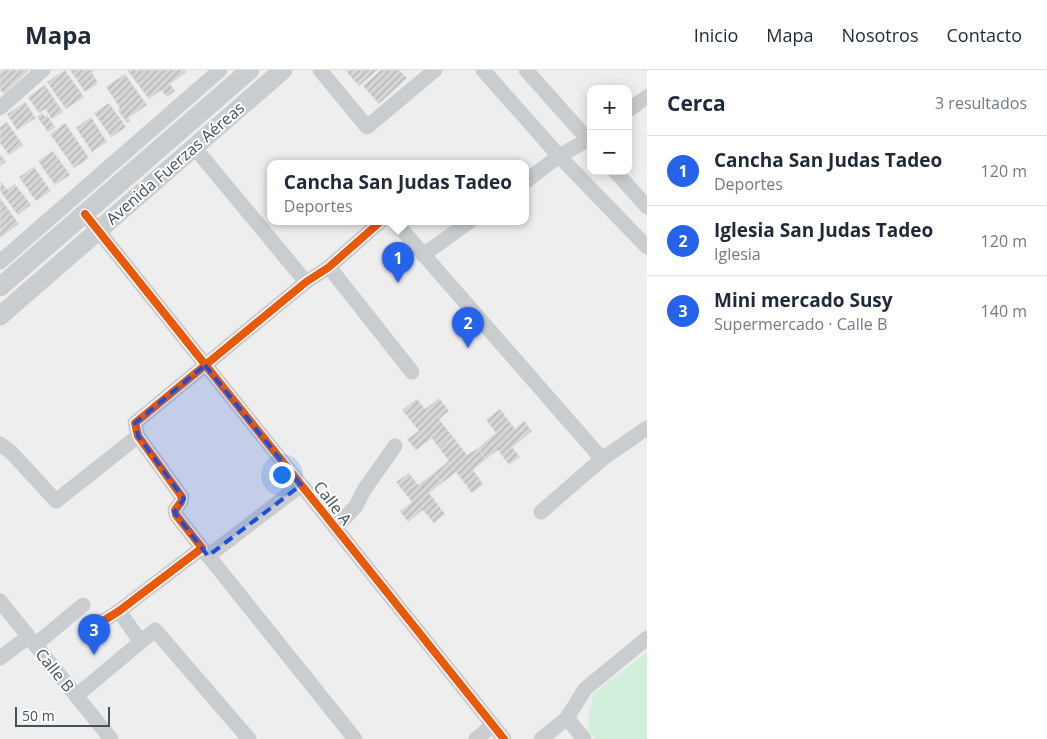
<!DOCTYPE html>
<html lang="es">
<meta charset="utf-8">
<style>
body{margin:0;font-family:"Open Sans",sans-serif;background:#f2f2f3;color:#1f2937}
.controls{position:absolute;right:15px;top:15px;display:grid;overflow:hidden;border-radius:10px;box-shadow:0 2px 12px #0003}
.controls button{width:45px;height:45px;display:grid;place-items:center;padding:0;border:0;border-bottom:1px solid #e0e1e3;background:#fff;color:#1f2937;font:25px sans-serif}
.scale{position:absolute;left:15px;bottom:12px;width:95px;box-sizing:border-box;padding-left:5px;border:2px solid #45515a;border-top:0;font-size:14px;line-height:18px;white-space:nowrap;color:#45515a;-webkit-text-stroke:4px #fff;paint-order:stroke}
.you{position:absolute;left:281px;top:404px;width:18px;height:18px;margin:-12px;border:4px solid #fff;border-radius:50%;background:#1a73e8;box-shadow:0 0 0 8px #1a73e833}
.badge{display:grid;place-items:center;width:32px;height:32px;border-radius:50%;background:#2563eb;color:#fff;font-size:16px;font-weight:700}
.pin{position:absolute;translate:-50% -41px;filter:drop-shadow(0 1px 2px #0008)}
.pin::after{content:'';position:absolute;top:26px;width:18px;height:15px;background:inherit;clip-path:polygon(0 0,100% 0,50% 100%)}
.popup{position:absolute;left:267px;top:90px;width:262px;height:65px;box-sizing:border-box;display:grid;place-content:center;border-radius:10px;background:#fff;filter:drop-shadow(0 1px 4px #0005);font-size:16px;white-space:nowrap;color:#747a83}
.popup b{font-size:19px;color:#1f2937}
.popup::after{content:'';position:absolute;left:50%;top:100%;margin-left:-10px;border:10px solid transparent;border-top-color:#fff}
.list{margin:0;padding:0;list-style:none}
h2{display:flex;justify-content:space-between;align-items:center;height:65px;margin:0;padding:0 20px;font-size:21px}
h2 small{font-size:16px;font-weight:400;color:#747a83}
.list li{display:grid;grid-template-columns:32px 1fr auto;gap:15px;align-items:center;box-sizing:border-box;height:70px;padding:0 20px;border-top:1px solid #e0e1e3}
.list b{display:block;font-size:19px;white-space:nowrap}
.list p{margin:0;font-size:16px;white-space:nowrap;color:#747a83}
.list em{font-size:16px;font-style:normal;color:#747a83}
.map{position:relative;flex:none;width:647px;height:669px;overflow:hidden}
header{display:flex;align-items:center;gap:30px;box-sizing:border-box;height:70px;padding:0 25px;background:#fff;border-bottom:1px solid #e0e1e3}
header strong{font-size:24px}
nav{display:flex;gap:28px;margin-inline-start:auto;font-size:18px}
main{display:flex}
aside{flex:1;background:#fff}
.map>svg:first-child{display:block}
</style>
<header>
<strong>Mapa</strong>
<nav><a>Inicio</a><a>Mapa</a><a>Nosotros</a><a>Contacto</a></nav>
</header>
<main>
<div class="map">
<svg width="647" height="669" viewBox="0 0 647 669">
<defs>
<pattern id="building-hatch" width="6" height="6" patternUnits="userSpaceOnUse" patternTransform="scale(1.25)"><rect width="6" height="6" fill="#d6d6d8"/><path d="M-1 1l2-2M0 6l6-6M5 7l2-2" fill="none" stroke="#afb0b2"/></pattern>
</defs>
<rect width="100%" height="100%" fill="#efeeee"/>
<polygon fill="#d1efdb" points="647,582 647,669 596,669 588,660 592,625"/>
<g fill="url(#building-hatch)" stroke="#e0e0e1">
<polygon points="3,0 29,0 4,24 0,20 0,2"/>
<polygon points="65,0 84,27 66,39 47,12"/>
<polygon points="70,0 95,0 92,3 98,13 85,22"/>
<polygon points="127,0 185,0 186,2 170,14 175,21 167,27 161,20 149,29"/>
<polygon points="345,0 377,0 359,16"/>
<polygon points="381,0 399,0 407,8 379,34 363,16"/>
<polygon points="125,4 147,35 128,48 130,51 127,53 118,40 120,38 106,17"/>
<polygon points="45,15 63,42 52,49 45,39 39,43 28,27"/>
<polygon points="25,32 36,48 17,60 7,44"/>
<polygon points="109,33 126,57 111,67 94,43"/>
<polygon points="42,43 45,47 47,45 55,57 48,62 37,47"/>
<polygon points="91,47 107,72 92,82 76,58"/>
<polygon points="7,52 23,75 9,85 0,73 0,57"/>
<polygon points="65,53 89,88 74,98 50,64"/>
<polygon points="53,81 70,105 55,115 38,91"/>
<polygon points="0,84 6,92 0,96"/>
<polygon points="34,97 51,121 36,131 19,107"/>
<polygon points="1,111 7,120 15,114 31,135 18,145 0,121"/>
<polygon points="0,128 19,154 0,168"/>
<polygon points="439,328 449,341 439,349 453,367 439,378 432,368 416,380 407,369 419,361 402,340 417,329 425,339"/>
<polygon points="500,339 515,359 524,351 532,361 512,377 520,387 509,395 498,380 486,389 478,378 496,363 486,350"/>
<polygon points="453,367 467,385 478,378 486,389 473,400 483,414 472,423 456,402 442,413 434,403 449,391 439,378"/>
<polygon points="409,403 418,415 434,403 442,413 429,423 445,444 434,453 423,440 408,452 400,441 412,432 396,412"/>
</g>
<g fill="none" stroke-linecap="round" stroke-linejoin="round">
<g stroke="#cacdcf" stroke-width="15">
<polyline points="320,0 367,57 435,0"/>
<polyline points="483,0 559,86 647,177"/>
<polyline points="526,0 591,73"/>
<polyline points="0,38 43,0"/>
<polyline points="628,40 647,27"/>
<polyline points="194,77 306,212"/>
<polyline points="615,101 647,137"/>
<polyline points="526,111 559,86 591,68"/>
<polyline points="85,144 504,669"/>
<polyline points="395,152 602,389"/>
<polyline points="423,185 469,152"/>
<polyline points="0,192 220,0"/>
<polyline points="329,197 412,302"/>
<polyline points="0,374 11,382 56,431 138,366"/>
<polyline points="541,442 602,389 647,358"/>
<polyline points="335,458 356,436 364,420 395,376"/>
<polyline points="202,478 355,669"/>
<polyline points="208,486 301,415"/>
<polyline points="0,531 111,669"/>
<polyline points="119,541 140,571"/>
<polyline points="100,553 119,541 202,478 176,445 175,440 181,432 182,427 138,366 135,353 306,212 329,197 380,152"/>
<polyline points="35,575 83,535"/>
<polyline points="0,588 28,567"/>
<polyline points="76,626 155,560 249,669"/>
<polyline points="567,648 584,669"/>
<polyline points="476,669 493,655"/>
<polyline points="541,669 567,648 585,619 647,568"/>
</g>
<g stroke="#cacdcf" stroke-width="19">
<polyline points="0,217 250,0"/>
<polyline points="0,246 283,0"/>
</g>
<g stroke="#fff" stroke-width="11">
<g id="cycleway">
<polyline points="85,144 504,669"/>
<polyline points="100,553 119,541 202,478 176,445 175,440 181,432 182,427 138,366 135,353 306,212 329,197 380,152"/>
</g>
</g>
<use href="#cycleway" stroke="#e8590c" stroke-width="8"/>
</g>
<path fill="#1d4ed8" fill-opacity="0.2" stroke="#1d4ed8" stroke-width="4" stroke-dasharray="10 6" stroke-linejoin="round" d="M205,295L301,415L208,486L174,442L184,429L138,366L135,353Z"/>
<g text-anchor="middle" dominant-baseline="central" stroke-width="4" stroke-linejoin="round" paint-order="stroke">
<g font-size="16" fill="#45515a" stroke="#fff">
<text transform="translate(175 93) rotate(-41)">Avenida Fuerzas Aéreas</text>
<text transform="translate(333 433) rotate(52)">Calle A</text>
<text transform="translate(55 600) rotate(51)">Calle B</text>
</g>
</g>
</svg>
<div class="controls">
<button>+</button>
<button>−</button>
</div>
<div class="scale">50 m</div>
<div class="you"></div>
<div class="pin badge" style="left:398px;top:213px">1</div>
<div class="popup"><b>Cancha San Judas Tadeo</b>Deportes</div>
<div class="pin badge" style="left:468px;top:278px">2</div>
<div class="pin badge" style="left:94px;top:585px">3</div>
</div>
<aside>
<h2>Cerca<small>3 resultados</small></h2>
<ul class="list">
<li><span class="badge">1</span><div><b>Cancha San Judas Tadeo</b><p>Deportes</p></div><em>120 m</em></li>
<li><span class="badge">2</span><div><b>Iglesia San Judas Tadeo</b><p>Iglesia</p></div><em>120 m</em></li>
<li><span class="badge">3</span><div><b>Mini mercado Susy</b><p>Supermercado · Calle B</p></div><em>140 m</em></li>
</ul>
</aside>
</main>
